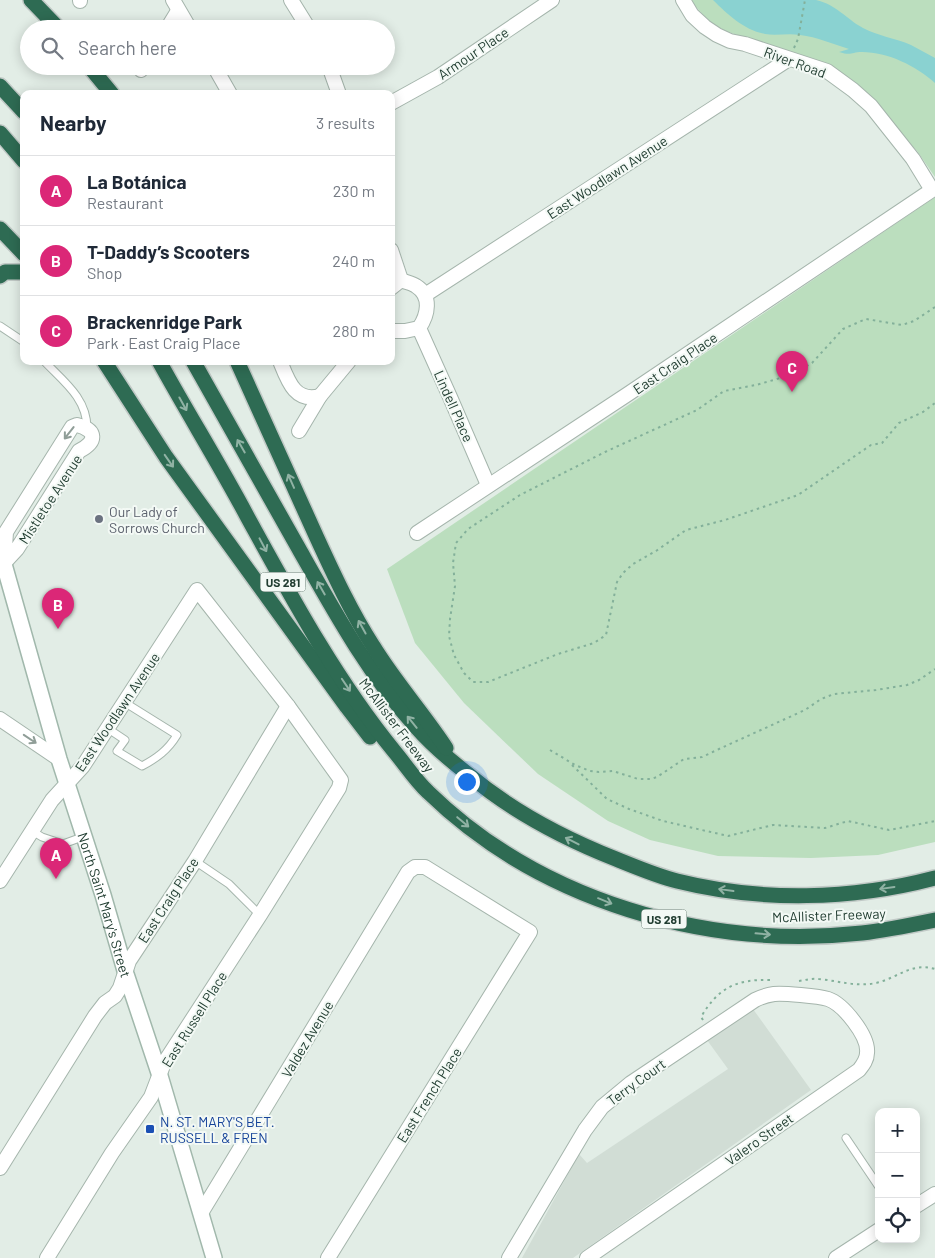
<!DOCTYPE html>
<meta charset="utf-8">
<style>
body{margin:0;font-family:Barlow,sans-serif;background:#f2f2f3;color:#1f2937}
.controls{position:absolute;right:15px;bottom:15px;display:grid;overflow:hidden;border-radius:10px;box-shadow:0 2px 12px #0003}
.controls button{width:45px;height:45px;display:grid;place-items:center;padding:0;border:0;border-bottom:1px solid #e0e1e3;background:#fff;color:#1f2937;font:25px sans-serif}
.you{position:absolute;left:466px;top:781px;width:18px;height:18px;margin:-12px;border:4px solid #fff;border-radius:50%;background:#1a73e8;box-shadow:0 0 0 8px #1a73e833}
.badge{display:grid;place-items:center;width:32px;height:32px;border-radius:50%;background:#db2777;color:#fff;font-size:16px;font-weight:700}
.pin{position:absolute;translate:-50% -41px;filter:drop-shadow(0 1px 2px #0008)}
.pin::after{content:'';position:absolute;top:26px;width:18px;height:15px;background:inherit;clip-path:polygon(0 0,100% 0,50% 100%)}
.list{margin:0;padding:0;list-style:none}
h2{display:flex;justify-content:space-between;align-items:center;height:65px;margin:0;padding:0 20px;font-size:21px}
h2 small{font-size:16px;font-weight:400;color:#747a83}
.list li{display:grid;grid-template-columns:32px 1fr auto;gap:15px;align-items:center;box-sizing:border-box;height:70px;padding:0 20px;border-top:1px solid #e0e1e3}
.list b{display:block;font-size:19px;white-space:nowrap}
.list p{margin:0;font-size:16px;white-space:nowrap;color:#747a83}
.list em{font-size:16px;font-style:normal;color:#747a83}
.icon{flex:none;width:28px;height:28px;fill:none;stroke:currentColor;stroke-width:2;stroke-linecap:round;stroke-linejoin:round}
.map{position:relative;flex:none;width:935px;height:1258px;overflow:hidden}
.search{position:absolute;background:#fff;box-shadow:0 2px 12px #0003;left:20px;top:20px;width:375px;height:55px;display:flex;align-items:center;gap:12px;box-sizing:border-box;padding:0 18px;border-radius:28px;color:#747a83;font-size:19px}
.panel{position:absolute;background:#fff;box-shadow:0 2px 12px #0003;left:20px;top:90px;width:375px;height:275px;border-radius:10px}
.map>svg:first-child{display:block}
</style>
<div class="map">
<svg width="935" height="1258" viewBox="0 0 935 1258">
<rect width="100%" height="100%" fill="#e2ede6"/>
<polygon fill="#d1ddd5" points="753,1009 811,1090 573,1258 522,1258 579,1154 587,1163 728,1069 707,1040"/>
<g fill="#bbdebe">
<polygon points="692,0 935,0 935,177 917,151 854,83 795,55 717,28 707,19 695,6"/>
<polygon points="935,197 935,842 878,855 811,858 718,856 650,840 608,821 538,774 464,703 415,643 387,569"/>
</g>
<path fill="#8ad2d1" d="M713,0H816C837,5 845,18 863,28C878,36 895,38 911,45C919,49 927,54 935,58V83C916,66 888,52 862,52C851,52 852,56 839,52L849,49C833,44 817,37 800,35C788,33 776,36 765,34C744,30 727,14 713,0Z"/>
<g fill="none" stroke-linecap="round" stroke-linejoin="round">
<g stroke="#a5b5ac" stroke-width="9">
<g id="lane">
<polyline points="0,326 24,342"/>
<path d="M44,361C63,381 87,398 87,428"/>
<path d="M107,728L125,740L117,751L142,766C157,758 168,750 177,735L124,702"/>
<polyline points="32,831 42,837 63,844 85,836"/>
<polyline points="195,861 229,884 260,915"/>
<polyline points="846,1138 879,1187"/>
</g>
</g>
<g stroke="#a5b5ac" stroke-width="16">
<g id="street">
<polyline points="173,0 190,29"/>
<polyline points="291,0 309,29"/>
<polyline points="80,1 80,0"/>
<polyline points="167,29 178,11"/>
<polyline points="214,66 230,94"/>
<polyline points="329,66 339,94"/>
<polyline points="141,70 144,66"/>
<polyline points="391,103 438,77 552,0"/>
<polyline points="391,250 401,280"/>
<path d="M391,288L401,280C405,282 412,283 416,286C432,296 428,315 419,328L405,331H391"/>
<polyline points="425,295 789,59"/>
<polyline points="419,328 450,397 488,485"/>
<path d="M280,361C288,381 295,403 320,396"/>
<polyline points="299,431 320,396 349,361"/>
<polyline points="417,533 628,394 932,190 913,159 871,106 853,90 827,71 745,44 730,41 717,35 705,27 692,15 683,0"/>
<path d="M4,563L17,549L79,451C97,442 97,430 77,425L72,427L6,532L4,563"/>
<polyline points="0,719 59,759"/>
<polyline points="0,881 52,800 83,766 197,590 288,706 341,780 339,788 260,915 164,1063 151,1097 112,1153 47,1258"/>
<polyline points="0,1168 95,1016 105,1003 115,996 120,988 129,961 195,861 288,706"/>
<polyline points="916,1206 935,1194"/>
<polyline points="201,1213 408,872 415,867 425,867 530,932 328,1258"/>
<path d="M509,1258L585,1130L602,1107L631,1083L755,1000C761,997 767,995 774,994C782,993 819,996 828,999C843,1004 869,1036 867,1053C867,1060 863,1065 859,1070L587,1258"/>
<polyline points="836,1258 879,1230"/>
</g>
</g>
<g stroke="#a1b8ac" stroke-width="18">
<g id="secondary">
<path id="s1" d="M0,550L59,759L103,895L126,974L160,1076L214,1258"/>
</g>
</g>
<g stroke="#c1c9c6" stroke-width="18">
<g id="highway">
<polyline points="31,0 59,29"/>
<polyline points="89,66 112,94"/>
<polyline points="0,86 24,112"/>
<polyline points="0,133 24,161"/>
<polyline points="0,229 24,254"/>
<polyline points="0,276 5,272 24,272"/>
<polyline points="104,361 166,457 347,707 370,737"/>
<path d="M159,361C188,414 220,465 248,518C292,598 336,680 394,751C405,764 415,780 428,792C540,901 707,950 862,933C887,930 911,925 935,920"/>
<path d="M193,361C228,424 264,486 299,549C334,611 369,675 417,728C432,745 451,761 469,775C513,812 563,838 616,859C636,867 657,876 677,881C761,902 852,900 935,878"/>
<path d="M237,361C264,420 290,479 317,538C334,575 351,612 373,646C395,682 423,713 446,748"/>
</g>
</g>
<g stroke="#83b09a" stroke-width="2" stroke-dasharray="2.5 4" stroke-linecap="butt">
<polyline points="794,48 798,39 805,0"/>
<polyline points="935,307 914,321 902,325 866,319 843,329 812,363 791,375 756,385 724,391 697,410 605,452 520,495 468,529 456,543 453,563 455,586 450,619 449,636 454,655 464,673 473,682 488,682 558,654 594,643 606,635 617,582 623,573 633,564 656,551 686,530 725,520 798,495 871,445 882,443 899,423 923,412 935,403"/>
<polyline points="550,750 575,765 590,771 599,772 613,771 638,779 651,779 657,777 684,759 702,757 719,749 805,710 821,699 834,694 876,690 907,685 919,680 935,669"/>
<polyline points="572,765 607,799 629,809 663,821 728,836 773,825 825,828 848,821 889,830 935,821"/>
<path d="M799,981C806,980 812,978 819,979C839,981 856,987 876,983C898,978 911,962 935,969"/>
<path d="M703,1020L701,1017C718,988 736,979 770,980"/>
</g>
<use href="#lane" stroke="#fff" stroke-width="7"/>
<use href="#street" stroke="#fff" stroke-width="14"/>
<use href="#secondary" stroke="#fff" stroke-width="15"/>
<use href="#highway" stroke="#2e6b53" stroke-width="15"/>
</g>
<defs><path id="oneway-shaft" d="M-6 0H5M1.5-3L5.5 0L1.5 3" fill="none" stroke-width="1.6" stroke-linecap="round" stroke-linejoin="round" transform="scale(1.25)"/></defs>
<g stroke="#90b2a4">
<use href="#oneway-shaft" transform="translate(183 404) rotate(61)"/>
<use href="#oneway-shaft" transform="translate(241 446) rotate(-120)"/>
<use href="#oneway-shaft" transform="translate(169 461) rotate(55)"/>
<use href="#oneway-shaft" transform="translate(291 481) rotate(-114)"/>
<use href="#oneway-shaft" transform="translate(263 545) rotate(62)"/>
<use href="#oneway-shaft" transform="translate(321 588) rotate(-120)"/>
<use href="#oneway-shaft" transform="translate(362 627) rotate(-119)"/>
<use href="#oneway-shaft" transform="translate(346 685) rotate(56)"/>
<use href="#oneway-shaft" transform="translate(412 722) rotate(-129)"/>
<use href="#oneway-shaft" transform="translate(463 822) rotate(40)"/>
<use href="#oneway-shaft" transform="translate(572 841) rotate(-153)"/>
<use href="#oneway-shaft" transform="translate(887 888) rotate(172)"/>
<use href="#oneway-shaft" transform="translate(726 890) rotate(-172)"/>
<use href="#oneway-shaft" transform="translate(605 901) rotate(22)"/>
<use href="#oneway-shaft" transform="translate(763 934) rotate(5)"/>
</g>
<g stroke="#909e98">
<use href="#oneway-shaft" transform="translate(69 433) rotate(128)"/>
<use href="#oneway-shaft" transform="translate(30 739) rotate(34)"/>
</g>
<circle fill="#6b7280" stroke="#f3f9f5" stroke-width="2" cx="99" cy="519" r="5"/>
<rect fill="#1a4fb4" stroke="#f3f9f5" stroke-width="2" x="145" y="1124" width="10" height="10" rx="2.5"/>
<g text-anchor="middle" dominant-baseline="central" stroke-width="4" stroke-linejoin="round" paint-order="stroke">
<g fill="#f3f9f5" stroke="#61766c" stroke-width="1">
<rect x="260.5" y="572.5" width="45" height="19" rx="4"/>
<rect x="641.5" y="909.5" width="45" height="19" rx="4"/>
</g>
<g font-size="12" font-weight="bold" fill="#223e32">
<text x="283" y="582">US 281</text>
<text x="664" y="919">US 281</text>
</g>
<g font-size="14" fill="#223e32" stroke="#f3f9f5">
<text transform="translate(473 53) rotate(-34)">Armour Place</text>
<text transform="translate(795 62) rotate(20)">River Road</text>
<text transform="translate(607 177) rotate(-33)">East Woodlawn Avenue</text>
<text transform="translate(675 363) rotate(-34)">East Craig Place</text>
<text transform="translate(454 406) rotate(66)">Lindell Place</text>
<text transform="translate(50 499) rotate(-57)">Mistletoe Avenue</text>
<text transform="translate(117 712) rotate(-56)">East Woodlawn Avenue</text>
<text transform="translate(397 725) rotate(53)">McAllister Freeway</text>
<text transform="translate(168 900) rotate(-57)">East Craig Place</text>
<text stroke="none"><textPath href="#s1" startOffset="370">North Saint Mary's Street</textPath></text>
<text transform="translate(829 915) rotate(-2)">McAllister Freeway</text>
<text transform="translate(194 1019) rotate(-58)">East Russell Place</text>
<text transform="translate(307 1039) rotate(-59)">Valdez Avenue</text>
<text transform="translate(636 1082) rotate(-36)">Terry Court</text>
<text transform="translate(429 1095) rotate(-58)">East French Place</text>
<text transform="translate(759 1139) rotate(-35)">Valero Street</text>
</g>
<g font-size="14" fill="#5b616d" stroke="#f3f9f5" text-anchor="start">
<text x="109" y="511">Our Lady of<tspan x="109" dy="16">Sorrows Church</tspan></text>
</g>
<g font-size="14" fill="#164399" stroke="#f3f9f5" text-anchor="start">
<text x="160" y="1121">N. ST. MARY'S BET.<tspan x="160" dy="16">RUSSELL &amp; FREN</tspan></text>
</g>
</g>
</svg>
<div class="controls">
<button>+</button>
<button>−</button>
<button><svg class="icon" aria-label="locate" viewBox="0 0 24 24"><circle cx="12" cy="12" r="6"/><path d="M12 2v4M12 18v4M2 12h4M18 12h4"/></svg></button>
</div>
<div class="you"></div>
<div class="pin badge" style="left:56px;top:879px">A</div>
<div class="pin badge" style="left:58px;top:629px">B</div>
<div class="pin badge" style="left:792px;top:392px">C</div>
<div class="search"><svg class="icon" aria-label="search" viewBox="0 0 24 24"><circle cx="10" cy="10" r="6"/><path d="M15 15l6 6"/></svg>Search here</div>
<section class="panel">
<h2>Nearby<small>3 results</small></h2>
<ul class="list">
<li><span class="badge">A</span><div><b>La Botánica</b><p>Restaurant</p></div><em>230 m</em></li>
<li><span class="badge">B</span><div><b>T-Daddy’s Scooters</b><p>Shop</p></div><em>240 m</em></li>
<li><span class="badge">C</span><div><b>Brackenridge Park</b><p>Park · East Craig Place</p></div><em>280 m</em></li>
</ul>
</section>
</div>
